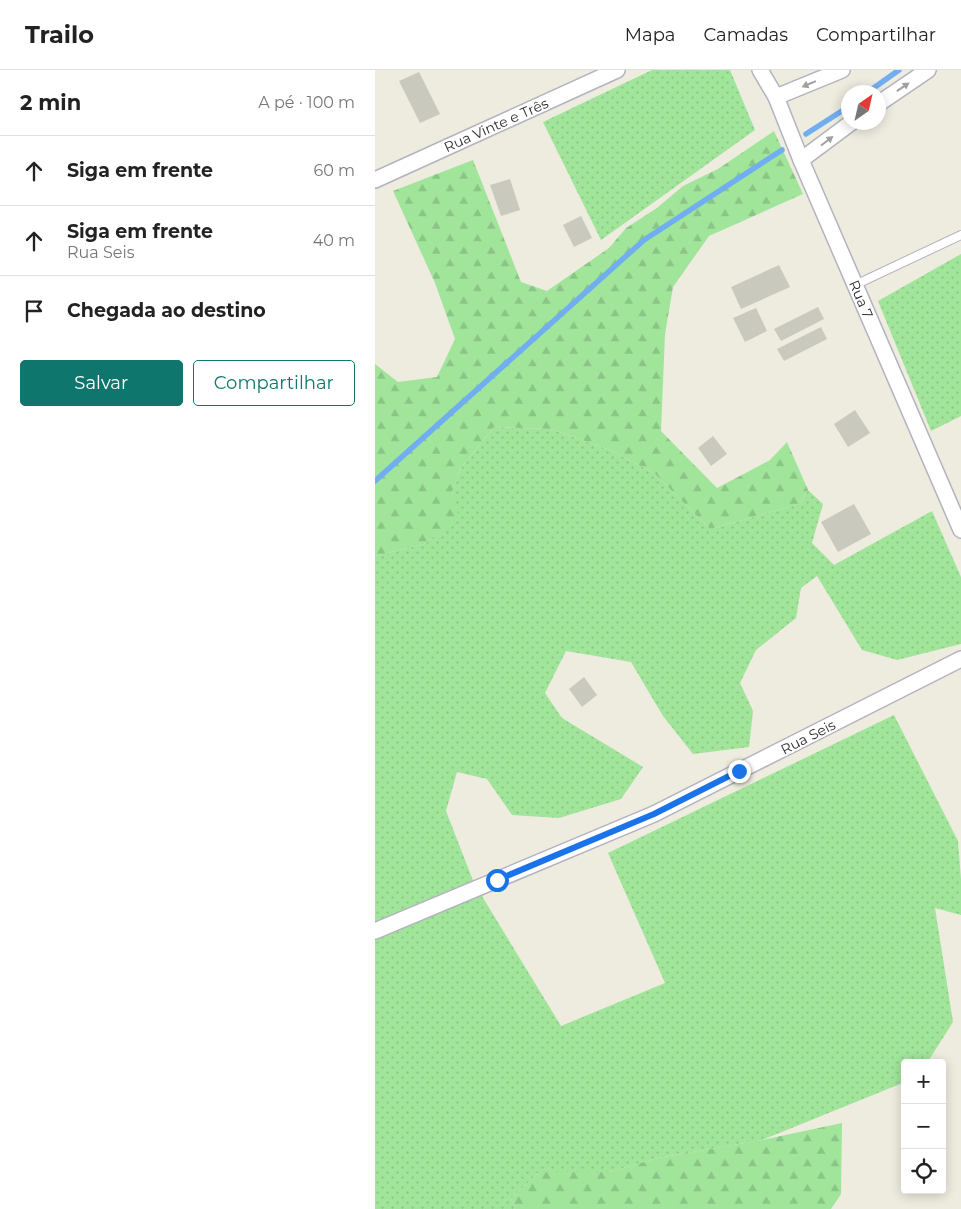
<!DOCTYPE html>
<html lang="pt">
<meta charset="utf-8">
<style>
body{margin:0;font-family:Montserrat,sans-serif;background:#f2f2f2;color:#222}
.controls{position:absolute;right:15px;bottom:15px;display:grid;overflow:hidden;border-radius:5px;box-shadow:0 2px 12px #0003}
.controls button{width:45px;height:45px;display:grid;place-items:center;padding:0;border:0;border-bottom:1px solid #e0e0e0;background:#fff;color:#222;font:25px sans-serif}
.compass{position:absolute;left:466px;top:15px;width:45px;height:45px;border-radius:50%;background:#fff;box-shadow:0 2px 12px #0003;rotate:34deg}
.stop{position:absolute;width:15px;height:15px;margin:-11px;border:4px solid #1a73e8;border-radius:50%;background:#fff}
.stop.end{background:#1a73e8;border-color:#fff;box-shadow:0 1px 5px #0008}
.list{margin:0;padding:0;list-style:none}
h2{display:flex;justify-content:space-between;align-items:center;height:65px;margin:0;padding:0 20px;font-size:21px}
h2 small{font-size:16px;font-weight:400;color:#767676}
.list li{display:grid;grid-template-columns:32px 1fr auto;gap:15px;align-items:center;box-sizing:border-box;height:70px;padding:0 20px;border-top:1px solid #e0e0e0}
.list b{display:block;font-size:19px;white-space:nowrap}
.list p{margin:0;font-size:16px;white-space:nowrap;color:#767676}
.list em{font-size:16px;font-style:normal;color:#767676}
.actions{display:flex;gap:10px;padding:15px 20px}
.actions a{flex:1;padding:11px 0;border:1px solid #0f766e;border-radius:5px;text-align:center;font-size:18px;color:#0f766e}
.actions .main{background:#0f766e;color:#fff}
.icon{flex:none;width:28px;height:28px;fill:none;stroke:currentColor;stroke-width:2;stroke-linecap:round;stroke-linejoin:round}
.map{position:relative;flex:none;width:586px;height:1139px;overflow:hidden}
header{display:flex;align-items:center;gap:30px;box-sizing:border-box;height:70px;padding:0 25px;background:#fff;border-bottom:1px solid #e0e0e0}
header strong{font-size:24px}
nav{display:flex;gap:28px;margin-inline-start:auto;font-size:18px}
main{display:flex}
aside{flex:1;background:#fff}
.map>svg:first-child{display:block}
</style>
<header>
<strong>Trailo</strong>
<nav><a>Mapa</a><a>Camadas</a><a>Compartilhar</a></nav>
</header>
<main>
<aside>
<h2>2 min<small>A pé · 100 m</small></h2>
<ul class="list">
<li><svg class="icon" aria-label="ahead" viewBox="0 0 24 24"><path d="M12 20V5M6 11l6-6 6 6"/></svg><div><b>Siga em frente</b></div><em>60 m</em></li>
<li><svg class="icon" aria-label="ahead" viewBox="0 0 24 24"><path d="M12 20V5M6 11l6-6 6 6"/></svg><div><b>Siga em frente</b><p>Rua Seis</p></div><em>40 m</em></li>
<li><svg class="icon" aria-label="arrive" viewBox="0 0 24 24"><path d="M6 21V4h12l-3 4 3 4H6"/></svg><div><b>Chegada ao destino</b></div></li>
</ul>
<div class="actions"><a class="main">Salvar</a><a>Compartilhar</a></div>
</aside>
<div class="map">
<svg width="586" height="1139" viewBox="0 0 586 1139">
<defs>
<pattern id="grass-dots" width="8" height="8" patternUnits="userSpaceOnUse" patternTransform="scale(1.25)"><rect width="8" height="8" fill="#a1e59b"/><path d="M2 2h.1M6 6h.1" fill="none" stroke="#8bc586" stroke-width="1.8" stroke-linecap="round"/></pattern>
<pattern id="forest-firs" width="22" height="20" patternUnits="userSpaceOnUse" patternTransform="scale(1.25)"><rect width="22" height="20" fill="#a1e59b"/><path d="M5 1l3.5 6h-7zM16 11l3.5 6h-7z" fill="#8bc586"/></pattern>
</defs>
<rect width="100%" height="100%" fill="#eeebdf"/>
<g fill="url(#grass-dots)">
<polygon points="277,0 355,0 380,60 226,170 168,52"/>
<polygon points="586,184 586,346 556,361 503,231"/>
<polygon points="119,357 176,359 235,380 279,403 335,459 425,434 433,420 448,434 437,473 459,495 557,441 586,507 586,574 522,590 487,580 442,506 426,518 421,548 381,580 365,613 378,641 374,677 318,684 288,646 256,592 191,581 170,623 187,648 268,697 246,729 184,748 137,745 112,709 82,702 71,741 99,813 186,956 290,913 233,783 519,645 583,771 586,809 586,845 560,838 578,952 552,993 530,993 530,1012 387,1070 283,1088 234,1102 164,1102 136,1129 140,1139 0,1139 0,486 49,474 83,448 77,422 86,398"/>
</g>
<g fill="url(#forest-firs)">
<polygon points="399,61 428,124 334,166 298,217 290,264 286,361 342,418 395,390 412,372 433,420 425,434 335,459 279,403 235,380 176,359 119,357 86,398 77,422 84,448 49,474 0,486 0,294 23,312 62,307 80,269 60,213 18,121 98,90 146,212 172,221 234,178 251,158 282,138 308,116 343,99"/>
<polygon points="467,1053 466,1124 456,1139 140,1139 136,1129 164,1102 234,1102 283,1088 387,1070"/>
</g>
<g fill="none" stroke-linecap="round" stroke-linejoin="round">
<g stroke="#71aef1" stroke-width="5.5">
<polyline points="493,22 524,0"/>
<polyline points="431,64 473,37"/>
<polyline points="0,411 269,170 407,80"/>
</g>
</g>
<g fill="#cac9bd">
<polygon points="44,2 65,44 45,53 24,11"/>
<polygon points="135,109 145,140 126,146 115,115"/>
<polygon points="206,146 217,168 199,177 188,155"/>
<polygon points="404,195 415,217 366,239 356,217"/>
<polygon points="443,237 449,249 406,271 399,259"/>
<polygon points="381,238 392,261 370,272 358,248"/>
<polygon points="446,257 452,269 409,291 402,279"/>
<polygon points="480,340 495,363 473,377 459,354"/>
<polygon points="338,366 352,384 336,396 323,378"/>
<polygon points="479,434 496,464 463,482 446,452"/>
<polygon points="209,607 222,625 207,637 194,619"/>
</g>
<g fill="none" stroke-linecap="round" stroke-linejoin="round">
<g stroke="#b3b3c0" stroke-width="10">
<polyline id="lane" points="480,215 586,165"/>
</g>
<g stroke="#b3b3c0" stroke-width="18">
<g id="street">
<polyline points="385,0 401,27 426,90 586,460"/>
<polyline points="401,27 467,0"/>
<polyline points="503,34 553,0"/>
<polyline points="426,90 477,52"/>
<polyline points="0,110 242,0"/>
<polyline points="0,861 279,744 586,589"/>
</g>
</g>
<use href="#lane" stroke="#fff" stroke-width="8"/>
<use href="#street" stroke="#fff" stroke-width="15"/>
</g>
<defs><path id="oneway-solid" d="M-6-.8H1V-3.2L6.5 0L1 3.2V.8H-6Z" transform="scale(1.25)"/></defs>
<g fill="#a0a0a0">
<use href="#oneway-solid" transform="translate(434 14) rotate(157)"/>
<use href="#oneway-solid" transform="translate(528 17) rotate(-34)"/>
<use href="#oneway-solid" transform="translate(452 71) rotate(-37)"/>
</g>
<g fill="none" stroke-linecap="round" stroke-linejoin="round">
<polyline stroke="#1a73e8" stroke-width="6" points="122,810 279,744 364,701"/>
</g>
<g text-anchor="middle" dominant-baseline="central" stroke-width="4" stroke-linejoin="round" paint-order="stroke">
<g font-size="14" fill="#2d2d2d" stroke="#fff">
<text transform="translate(121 55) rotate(-24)">Rua Vinte e Três</text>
<text transform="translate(486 229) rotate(67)">Rua 7</text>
<text transform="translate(433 667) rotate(-27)">Rua Seis</text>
</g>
</g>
</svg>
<div class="controls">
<button>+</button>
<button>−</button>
<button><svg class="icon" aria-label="locate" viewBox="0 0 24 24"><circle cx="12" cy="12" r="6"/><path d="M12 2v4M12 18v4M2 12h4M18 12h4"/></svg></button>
</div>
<svg class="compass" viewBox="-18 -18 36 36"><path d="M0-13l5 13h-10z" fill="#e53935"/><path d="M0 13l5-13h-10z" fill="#767676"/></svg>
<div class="stop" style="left:122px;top:810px"></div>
<div class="stop end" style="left:364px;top:701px"></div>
</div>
</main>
